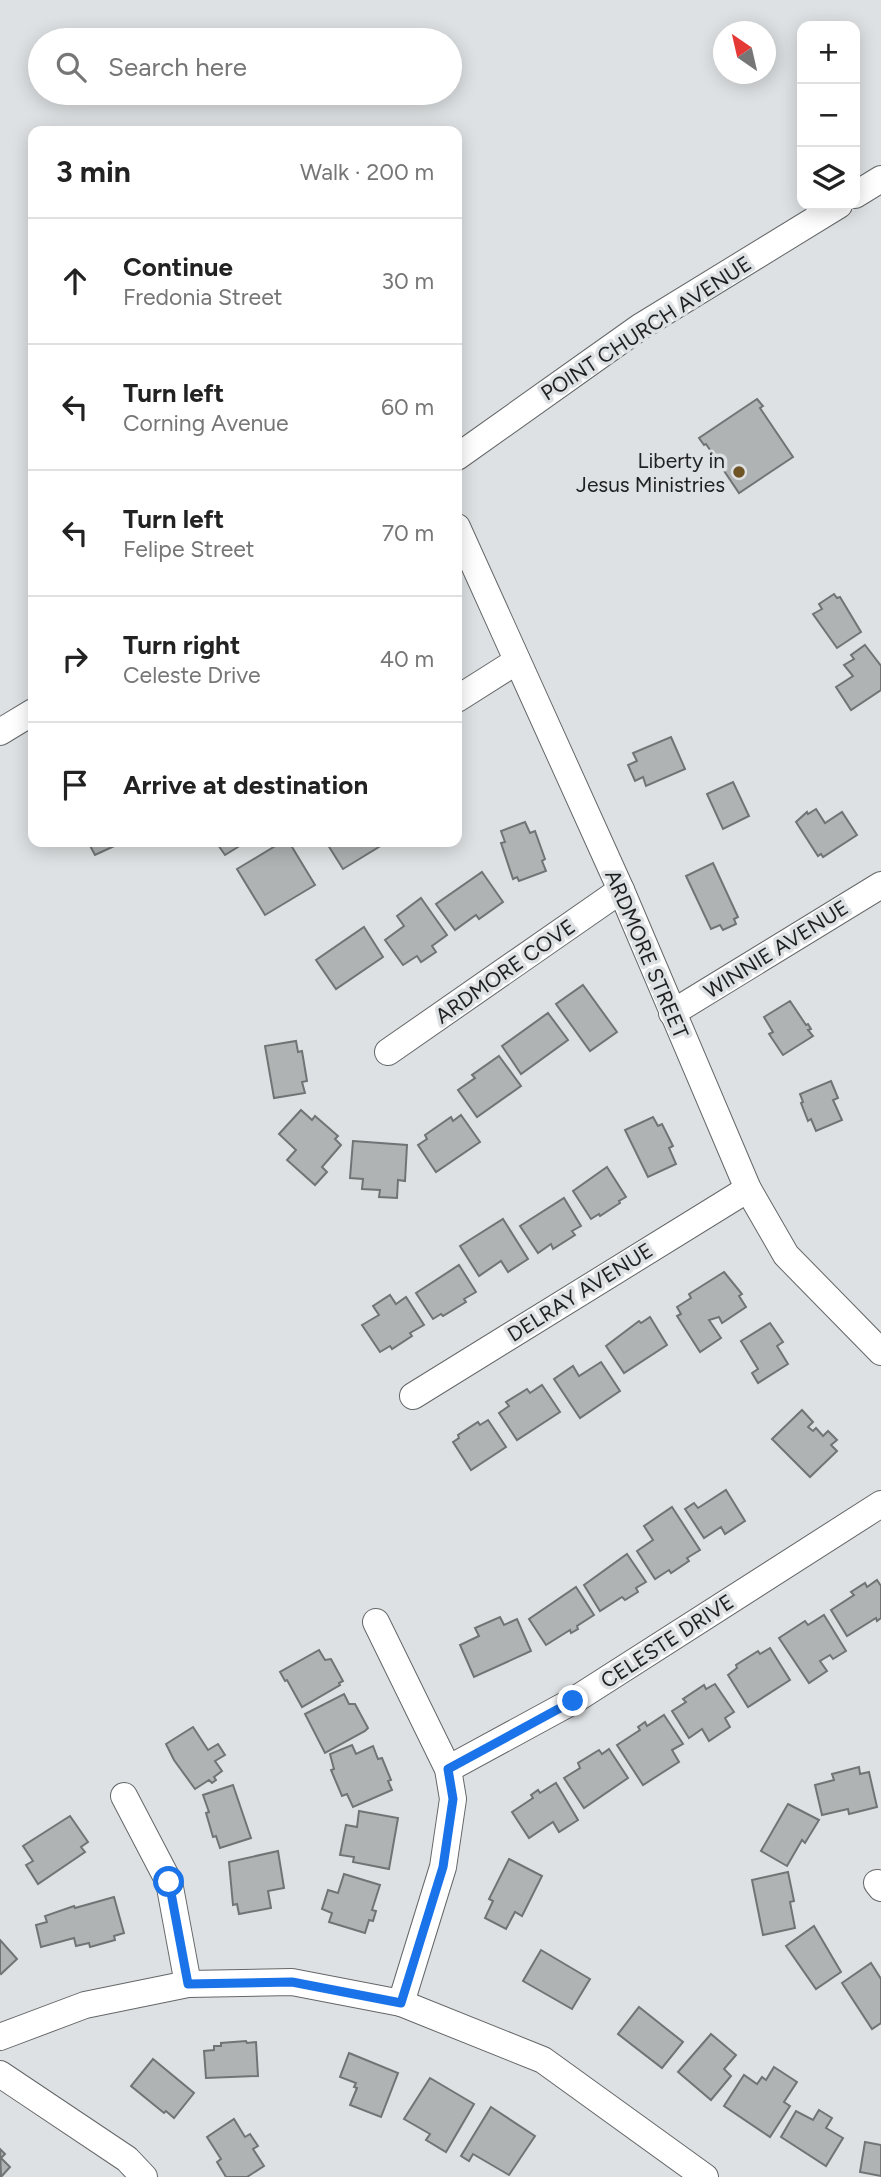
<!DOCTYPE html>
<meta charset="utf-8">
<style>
body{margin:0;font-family:Figtree,sans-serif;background:#f6f6f6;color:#222}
.controls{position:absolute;right:21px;top:21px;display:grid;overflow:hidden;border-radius:14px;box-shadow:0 4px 18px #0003}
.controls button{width:63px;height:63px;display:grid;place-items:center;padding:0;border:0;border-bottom:2px solid #e0e0e0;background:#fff;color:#222;font:35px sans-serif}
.compass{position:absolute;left:713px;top:21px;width:63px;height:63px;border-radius:50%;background:#fff;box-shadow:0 4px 18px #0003;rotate:326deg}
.stop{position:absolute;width:21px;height:21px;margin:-16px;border:5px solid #1a73e8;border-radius:50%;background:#fff}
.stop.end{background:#1a73e8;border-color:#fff;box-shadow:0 2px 7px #0008}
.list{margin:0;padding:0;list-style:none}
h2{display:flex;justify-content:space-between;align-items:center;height:91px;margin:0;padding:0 28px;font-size:30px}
h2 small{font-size:23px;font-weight:400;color:#767676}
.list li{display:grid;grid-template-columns:46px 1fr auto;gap:21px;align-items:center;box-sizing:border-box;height:126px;padding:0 28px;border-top:2px solid #e0e0e0}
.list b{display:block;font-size:26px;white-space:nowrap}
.list p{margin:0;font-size:23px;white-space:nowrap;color:#767676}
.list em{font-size:23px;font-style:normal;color:#767676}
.icon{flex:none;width:38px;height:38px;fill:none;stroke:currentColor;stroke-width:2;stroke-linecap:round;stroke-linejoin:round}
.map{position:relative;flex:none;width:881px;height:2177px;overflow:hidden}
.search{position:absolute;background:#fff;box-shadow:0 4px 18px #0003;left:28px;top:28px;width:434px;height:77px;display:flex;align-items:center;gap:18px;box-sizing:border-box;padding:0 24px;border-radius:38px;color:#767676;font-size:26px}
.panel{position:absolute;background:#fff;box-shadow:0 4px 18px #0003;left:28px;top:126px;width:434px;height:721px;border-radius:14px}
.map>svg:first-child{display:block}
</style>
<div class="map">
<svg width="881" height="2177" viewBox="0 0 881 2177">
<rect width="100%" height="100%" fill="#dee1e3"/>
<g fill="#b0b3b4" stroke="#717475" stroke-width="2">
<polygon points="757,399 763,406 760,408 793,457 739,493 706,444 704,445 699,438"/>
<polygon points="834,594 837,598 840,597 861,632 837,648 813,614 822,609 819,604"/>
<polygon points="865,645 881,666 881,690 851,710 836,687 853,676 844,665 854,659 851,655"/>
<polygon points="671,737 685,769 646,786 643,777 635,781 628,765 637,761 633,753"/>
<polygon points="733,782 749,816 723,829 707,794"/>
<polygon points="816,809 825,823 842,812 857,835 823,857 821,854 818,856 796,822 807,812 808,814"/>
<polygon points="525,822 530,833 535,831 545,859 542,861 546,871 519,881 517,877 513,879 501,843 505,842 501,831"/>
<polygon points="88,842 123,842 95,855"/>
<polygon points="216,842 246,842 225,855"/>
<polygon points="282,842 289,842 315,885 265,915 237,869"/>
<polygon points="326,842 387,842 343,869"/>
<polygon points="713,863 738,917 734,919 736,924 723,930 720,925 711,929 686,876"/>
<polygon points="482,872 503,902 479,919 476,915 455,930 436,904"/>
<polygon points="421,898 447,935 432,946 436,952 421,962 417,956 403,965 385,940 404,926 397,916"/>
<polygon points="364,927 383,957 336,989 316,960"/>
<polygon points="583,985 617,1032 590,1051 556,1004"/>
<polygon points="790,1001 806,1025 808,1024 811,1029 808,1030 813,1036 783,1055 769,1034 773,1032 764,1017"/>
<polygon points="548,1013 568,1040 521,1074 502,1046"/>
<polygon points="296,1041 298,1052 302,1051 307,1081 302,1082 305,1093 274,1098 265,1046"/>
<polygon points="499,1056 521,1086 477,1117 458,1090 475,1078 472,1075"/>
<polygon points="831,1081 838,1098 833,1100 842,1120 816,1131 811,1119 808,1121 801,1103 803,1102 800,1094"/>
<polygon points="301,1110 312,1120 315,1116 338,1136 335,1139 341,1145 322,1167 327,1172 315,1185 287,1160 296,1150 279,1134"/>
<polygon points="461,1115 480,1142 436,1172 418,1145 427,1139 425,1135 451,1117 453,1121"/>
<polygon points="653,1117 658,1126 662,1124 673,1146 669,1148 676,1164 648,1177 625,1130"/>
<polygon points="353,1141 407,1145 405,1181 398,1180 397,1198 379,1197 380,1190 362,1189 363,1179 350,1178"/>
<polygon points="607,1167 626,1197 619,1201 620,1203 600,1216 599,1214 591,1219 573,1191"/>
<polygon points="564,1198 581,1226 572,1231 575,1235 553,1249 551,1244 538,1253 520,1226"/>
<polygon points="503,1219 528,1259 508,1272 501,1261 479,1276 460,1246"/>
<polygon points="459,1265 476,1292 464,1299 466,1302 443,1316 441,1314 433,1319 416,1293"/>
<polygon points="724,1272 742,1294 739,1296 746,1307 722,1323 719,1317 709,1320 721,1338 700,1352 677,1316 681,1314 677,1307 691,1298 689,1294"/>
<polygon points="390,1295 396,1304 406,1297 424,1325 410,1333 412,1336 392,1349 390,1346 380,1352 362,1325 379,1315 373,1306"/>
<polygon points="650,1317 667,1345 624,1373 606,1346 639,1321 641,1323"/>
<polygon points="770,1323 783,1342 777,1346 788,1364 758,1383 752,1373 758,1369 741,1341"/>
<polygon points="601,1362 620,1391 580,1418 554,1379 573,1366 579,1376"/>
<polygon points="542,1385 560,1412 517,1440 499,1413 509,1406 506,1402 527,1389 530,1393"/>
<polygon points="802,1410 813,1422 808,1427 813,1431 816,1428 823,1436 828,1431 837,1440 831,1445 837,1451 810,1477 772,1439"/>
<polygon points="488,1420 506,1447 471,1470 453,1442 459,1438 458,1435 478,1422 480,1425"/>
<polygon points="726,1490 745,1521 725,1534 721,1527 704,1538 685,1509 694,1503 698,1508"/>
<polygon points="672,1507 700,1550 687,1558 689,1561 671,1573 669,1570 655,1579 637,1551 653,1540 644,1526"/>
<polygon points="627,1554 646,1582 636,1588 638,1592 625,1600 622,1597 600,1611 584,1585"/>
<polygon points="877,1580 881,1586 881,1618 877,1621 876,1618 847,1636 831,1610 854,1595 851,1592 865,1583 867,1587"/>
<polygon points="576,1587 594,1615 577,1626 578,1629 571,1633 570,1630 546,1645 529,1619"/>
<polygon points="824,1615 846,1651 833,1659 830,1655 820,1661 827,1671 809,1683 779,1638 805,1621 808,1625"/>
<polygon points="500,1617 504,1625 517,1619 531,1651 474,1677 460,1645 479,1636 475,1628"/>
<polygon points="770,1648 790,1680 748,1707 728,1675 737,1668 736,1665 758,1651 760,1654"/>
<polygon points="319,1650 325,1660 331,1659 343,1681 339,1683 340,1685 302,1707 287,1680 285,1681 280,1672"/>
<polygon points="715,1684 734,1712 725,1718 730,1727 709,1741 702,1729 689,1738 672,1711 686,1702 683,1699 704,1685 706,1689"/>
<polygon points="344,1694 349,1704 355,1704 368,1728 365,1731 325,1753 305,1714"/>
<polygon points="664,1715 683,1744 672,1750 679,1762 643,1785 617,1745 640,1730 638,1727 645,1722 647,1726"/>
<polygon points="193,1727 208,1750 218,1744 225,1755 215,1761 222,1771 214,1777 216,1780 212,1783 209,1780 195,1789 174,1760 166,1744"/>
<polygon points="352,1745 356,1754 373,1746 378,1759 382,1758 391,1780 388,1781 392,1790 353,1807 347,1794 342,1796 331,1770 334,1769 330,1754"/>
<polygon points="609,1749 628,1778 584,1808 564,1778 580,1768 578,1763 599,1750 602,1754"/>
<polygon points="859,1767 860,1774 869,1772 877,1807 849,1814 848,1809 822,1815 815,1785 834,1780 832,1774"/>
<polygon points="556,1783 578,1820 559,1832 553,1822 529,1838 512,1812 533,1798 531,1795 538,1790 540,1793"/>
<polygon points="233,1785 251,1838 220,1848 216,1836 213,1837 206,1813 209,1812 203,1795"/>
<polygon points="788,1804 819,1820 805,1843 802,1840 787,1866 761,1851"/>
<polygon points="359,1811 398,1818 389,1869 353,1862 354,1857 340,1855 346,1825 357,1827"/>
<polygon points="70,1816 88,1842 81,1847 85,1852 38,1884 26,1865 33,1861 23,1846"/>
<polygon points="278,1851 284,1888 268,1891 271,1908 239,1914 237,1904 233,1905 229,1862"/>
<polygon points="509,1859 542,1876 522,1916 515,1912 506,1929 485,1918 493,1901 489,1899"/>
<polygon points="788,1872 794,1901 790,1902 795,1928 763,1935 752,1880"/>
<polygon points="344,1874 380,1885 372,1910 376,1911 373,1921 369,1920 365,1933 329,1922 332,1913 322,1909 328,1890 338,1893"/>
<polygon points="114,1897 124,1933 114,1936 115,1940 90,1947 89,1943 76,1946 74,1938 41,1947 36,1925 47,1922 45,1916 74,1906 75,1908"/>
<polygon points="814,1926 841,1972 816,1989 786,1946"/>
<polygon points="0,1940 17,1959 1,1974 0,1973"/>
<polygon points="541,1950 590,1979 572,2009 523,1981"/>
<polygon points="871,1963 881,1979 881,2023 872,2029 842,1983"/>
<polygon points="639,2007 683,2042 662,2068 618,2034"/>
<polygon points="711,2034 736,2055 724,2069 731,2076 711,2100 678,2072"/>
<polygon points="246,2041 247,2043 256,2042 258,2076 206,2078 204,2051 214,2050 214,2046 221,2046 221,2043"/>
<polygon points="349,2053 398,2073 381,2117 350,2105 357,2088 354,2087 356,2083 340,2077"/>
<polygon points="153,2059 194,2093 174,2118 166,2111 164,2113 131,2086"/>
<polygon points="774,2067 797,2082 784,2102 790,2106 770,2137 724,2106 744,2075 757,2084 762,2077 766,2080"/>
<polygon points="430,2078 474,2104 446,2152 426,2140 430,2134 404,2119"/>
<polygon points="491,2107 535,2136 509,2175 473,2154 469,2161 461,2156"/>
<polygon points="819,2110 832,2118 826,2128 843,2138 826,2166 781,2137 796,2111 813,2120"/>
<polygon points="234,2119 245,2137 250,2134 258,2146 253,2149 264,2166 247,2177 226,2177 217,2162 221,2159 207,2137"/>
<polygon points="865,2142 881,2145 881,2176 860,2172"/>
<polygon points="0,2149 5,2154 1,2158 10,2167 1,2177"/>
</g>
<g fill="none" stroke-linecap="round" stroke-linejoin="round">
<g stroke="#646768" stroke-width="28">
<g id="minor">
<polyline points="855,195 881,179"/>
<polyline points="457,457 640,327 839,205"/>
<polyline points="457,527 621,890 748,1189 786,1255 881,1352"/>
<polyline points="457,699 517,661"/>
<polyline points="0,732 33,712"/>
<polyline points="672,1013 881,885"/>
<polyline points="388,1052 621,890"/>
<polyline points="413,1396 748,1189"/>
<polyline points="376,1622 448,1769 453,1799 443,1867 401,2003"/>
<polyline points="448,1769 573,1701 881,1504"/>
<polyline points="124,1796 169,1882 188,1984"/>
<polyline points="877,1883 881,1888"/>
<polyline points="0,2037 85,2005 188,1984 292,1982 401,2003 543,2060 705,2177"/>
<polyline points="0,2074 127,2159 144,2177"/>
</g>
</g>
<use href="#minor" stroke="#fff" stroke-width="26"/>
</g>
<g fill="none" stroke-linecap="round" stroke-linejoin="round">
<polyline stroke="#1a73e8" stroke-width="9" points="169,1882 188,1984 292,1982 401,2003 443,1867 453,1799 448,1769 573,1701"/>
</g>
<circle fill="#6f5426" stroke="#dee1e3" stroke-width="2.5" cx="739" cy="472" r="7"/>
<g text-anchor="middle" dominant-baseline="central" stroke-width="7" stroke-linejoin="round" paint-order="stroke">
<g font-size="21" fill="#1f2021" stroke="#dee1e3">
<text transform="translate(646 328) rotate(-33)">POINT CHURCH AVENUE</text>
<text transform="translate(776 949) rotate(-32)">WINNIE AVENUE</text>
<text transform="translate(647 954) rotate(67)">ARDMORE STREET</text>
<text transform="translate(505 971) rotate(-35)">ARDMORE COVE</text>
<text transform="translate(580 1292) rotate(-32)">DELRAY AVENUE</text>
<text transform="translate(667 1641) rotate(-33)">CELESTE DRIVE</text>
</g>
<g font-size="21" fill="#1f2021" stroke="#dee1e3" text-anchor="end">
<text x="725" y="460">Liberty in<tspan x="725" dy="24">Jesus Ministries</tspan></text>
</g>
</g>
</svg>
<div class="controls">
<button>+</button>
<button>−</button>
<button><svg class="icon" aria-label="layers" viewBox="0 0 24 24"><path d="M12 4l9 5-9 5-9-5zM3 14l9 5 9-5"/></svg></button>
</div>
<svg class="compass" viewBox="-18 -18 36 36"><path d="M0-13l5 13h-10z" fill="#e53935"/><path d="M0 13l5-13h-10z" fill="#767676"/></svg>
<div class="stop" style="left:169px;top:1882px"></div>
<div class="stop end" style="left:573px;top:1701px"></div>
<div class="search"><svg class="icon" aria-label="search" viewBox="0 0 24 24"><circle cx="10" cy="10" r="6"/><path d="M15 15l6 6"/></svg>Search here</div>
<section class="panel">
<h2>3 min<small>Walk · 200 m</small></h2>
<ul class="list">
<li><svg class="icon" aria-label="ahead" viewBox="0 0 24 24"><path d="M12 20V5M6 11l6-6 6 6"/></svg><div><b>Continue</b><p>Fredonia Street</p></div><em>30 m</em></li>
<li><svg class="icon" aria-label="left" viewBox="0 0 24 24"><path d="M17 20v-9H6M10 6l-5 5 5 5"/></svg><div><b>Turn left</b><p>Corning Avenue</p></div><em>60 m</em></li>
<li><svg class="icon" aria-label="left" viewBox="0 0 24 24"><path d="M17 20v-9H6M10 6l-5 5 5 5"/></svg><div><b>Turn left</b><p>Felipe Street</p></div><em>70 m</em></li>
<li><svg class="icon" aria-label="right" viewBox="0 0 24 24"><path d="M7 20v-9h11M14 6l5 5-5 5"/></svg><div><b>Turn right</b><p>Celeste Drive</p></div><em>40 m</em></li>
<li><svg class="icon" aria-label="arrive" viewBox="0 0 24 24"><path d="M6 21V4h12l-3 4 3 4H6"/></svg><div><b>Arrive at destination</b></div></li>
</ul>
</section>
</div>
